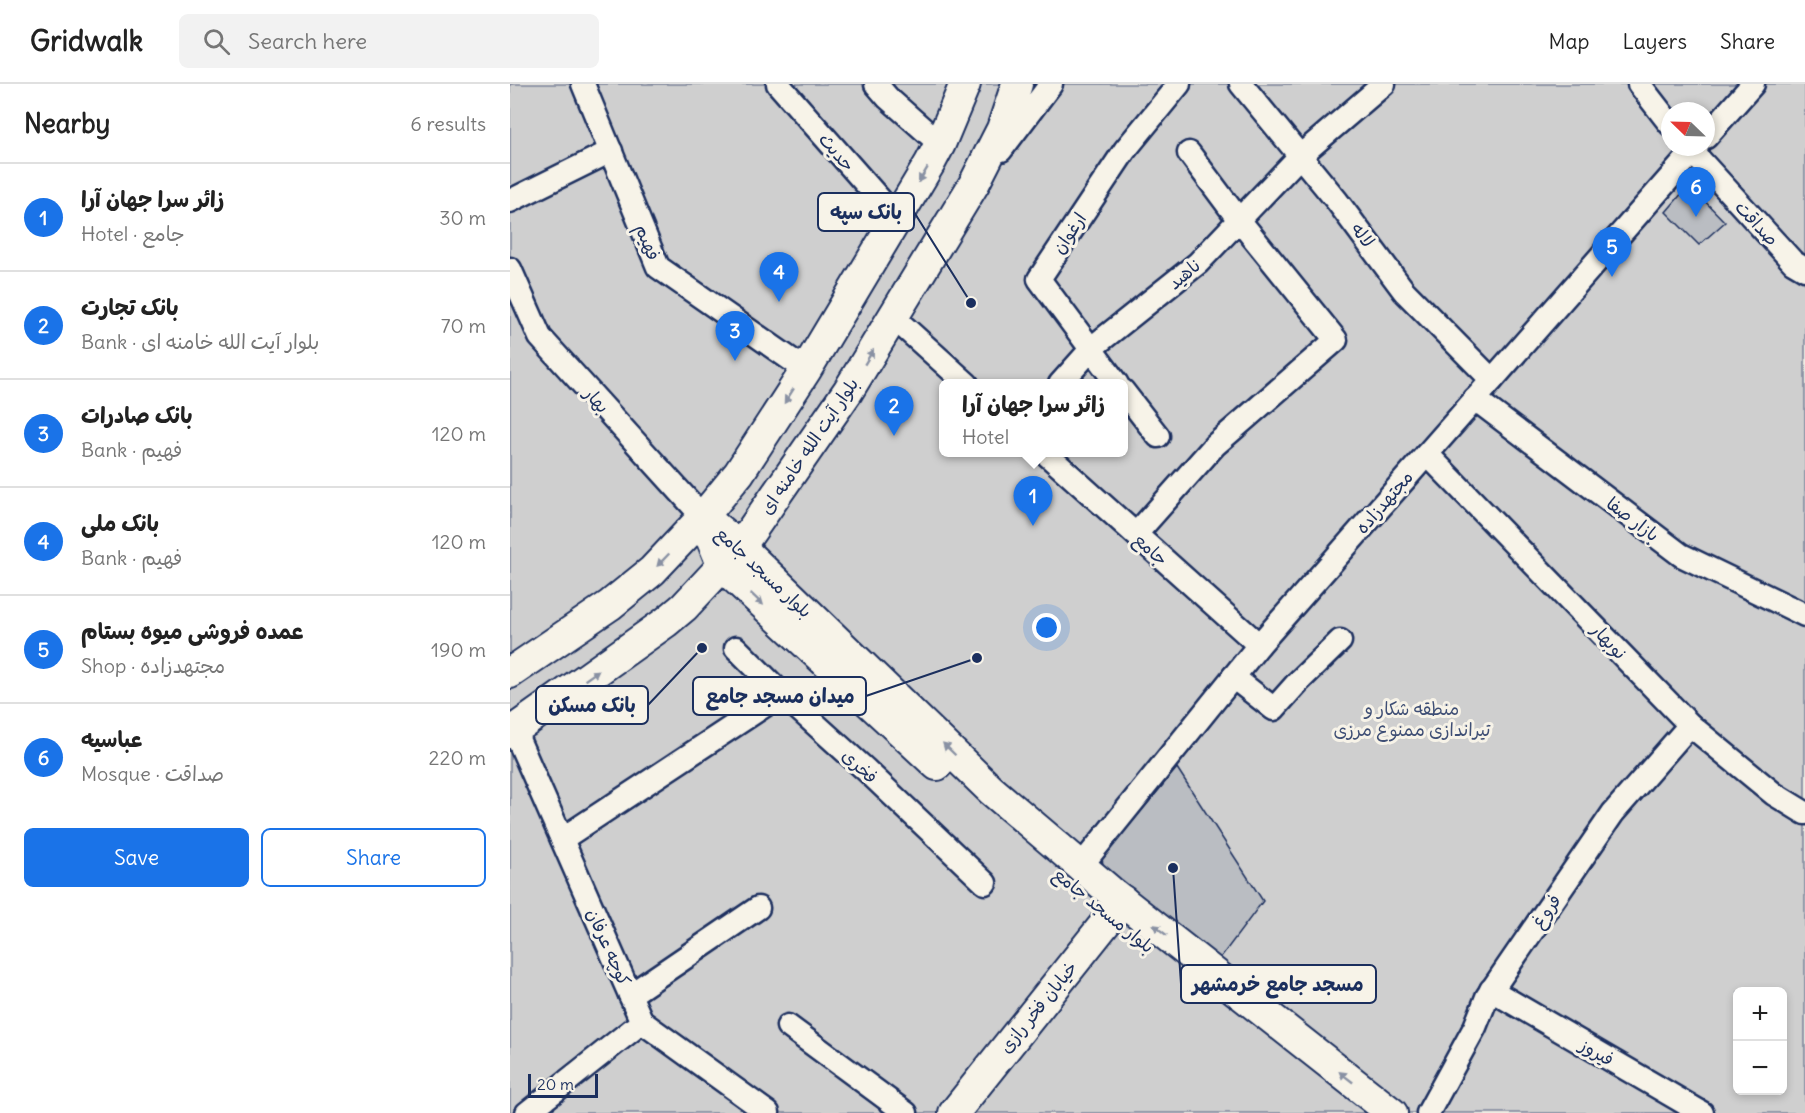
<!DOCTYPE html>
<meta charset="utf-8">
<style>
body{margin:0;font-family:Delius,"Playpen Sans Arabic",sans-serif;background:#f2f2f2;color:#222}
.controls{position:absolute;right:18px;bottom:18px;display:grid;overflow:hidden;border-radius:9px;box-shadow:0 3px 9px #0003}
.controls button{width:54px;height:54px;display:grid;place-items:center;padding:0;border:0;border-bottom:2px solid #e0e0e0;background:#fff;color:#222;font:30px sans-serif}
.compass{position:absolute;left:1151px;top:18px;width:54px;height:54px;border-radius:50%;background:#fff;box-shadow:0 3px 9px #0003;rotate:293deg}
.scale{position:absolute;left:18px;bottom:15px;width:70px;box-sizing:border-box;padding-left:6px;border:3px solid #1b2f5e;border-top:0;font-size:16px;line-height:21px;white-space:nowrap;color:#1b2f5e;-webkit-text-stroke:4px #f7f3e8;paint-order:stroke}
.you{position:absolute;left:537px;top:544px;width:21px;height:21px;margin:-15px;border:4px solid #fff;border-radius:50%;background:#1a73e8;box-shadow:0 0 0 9px #1a73e833}
.badge{display:grid;place-items:center;width:39px;height:39px;border-radius:50%;background:#1a73e8;color:#fff;font-size:20px;font-weight:700}
.pin{position:absolute;translate:-50% -50px;filter:drop-shadow(0 2px 3px #0008)}
.pin::after{content:'';position:absolute;top:32px;width:21px;height:18px;background:inherit;clip-path:polygon(0 0,100% 0,50% 100%)}
.popup{position:absolute;left:429px;top:295px;width:189px;height:78px;box-sizing:border-box;display:grid;place-content:center;border-radius:9px;background:#fff;filter:drop-shadow(0 2px 4px #0005);font-size:20px;white-space:nowrap;color:#767676}
.popup b{font-size:22px;color:#222}
.popup::after{content:'';position:absolute;left:50%;top:100%;margin-left:-12px;border:12px solid transparent;border-top-color:#fff}
.list{margin:0;padding:0;list-style:none}
h2{display:flex;justify-content:space-between;align-items:center;height:78px;margin:0;padding:0 24px;font-size:26px}
h2 small{font-size:20px;font-weight:400;color:#767676}
.list li{display:grid;grid-template-columns:39px 1fr auto;gap:18px;align-items:center;box-sizing:border-box;height:108px;padding:0 24px;border-top:2px solid #e0e0e0}
.list b{display:block;font-size:22px;white-space:nowrap}
.list p{margin:0;font-size:20px;white-space:nowrap;color:#767676}
.list em{font-size:20px;font-style:normal;color:#767676}
.actions{display:flex;gap:12px;padding:18px 24px}
.actions a{flex:1;padding:14px 0;border:2px solid #1a73e8;border-radius:9px;text-align:center;font-size:21px;color:#1a73e8}
.actions .main{background:#1a73e8;color:#fff}
.icon{flex:none;width:33px;height:33px;fill:none;stroke:currentColor;stroke-width:2;stroke-linecap:round;stroke-linejoin:round}
.map{position:relative;flex:none;width:1295px;height:1029px;overflow:hidden}
header{display:flex;align-items:center;gap:36px;box-sizing:border-box;height:84px;padding:0 30px;background:#fff;border-bottom:2px solid #e0e0e0}
header strong{font-size:28px}
nav{display:flex;gap:33px;margin-inline-start:auto;font-size:21px}
.search{width:420px;height:54px;background:#f2f2f2;display:flex;align-items:center;gap:15px;box-sizing:border-box;padding:0 21px;border-radius:9px;color:#767676;font-size:22px}
main{display:flex}
aside{flex:1;background:#fff}
.map>svg:first-child{display:block}
</style>
<header>
<strong>Gridwalk</strong>
<div class="search"><svg class="icon" aria-label="search" viewBox="0 0 24 24"><circle cx="10" cy="10" r="6"/><path d="M15 15l6 6"/></svg>Search here</div>
<nav><a>Map</a><a>Layers</a><a>Share</a></nav>
</header>
<main>
<aside>
<h2>Nearby<small>6 results</small></h2>
<ul class="list">
<li><span class="badge">1</span><div><b>زائر سرا جهان آرا</b><p>Hotel · جامع</p></div><em>30 m</em></li>
<li><span class="badge">2</span><div><b>بانک تجارت</b><p>Bank · بلوار آیت الله خامنه ای</p></div><em>70 m</em></li>
<li><span class="badge">3</span><div><b>بانک صادرات</b><p>Bank · فهیم</p></div><em>120 m</em></li>
<li><span class="badge">4</span><div><b>بانک ملی</b><p>Bank · فهیم</p></div><em>120 m</em></li>
<li><span class="badge">5</span><div><b>عمده فروشی میوه بستام</b><p>Shop · مجتهدزاده</p></div><em>190 m</em></li>
<li><span class="badge">6</span><div><b>عباسیه</b><p>Mosque · صداقت</p></div><em>220 m</em></li>
</ul>
<div class="actions"><a class="main">Save</a><a>Share</a></div>
</aside>
<div class="map">
<svg width="1295" height="1029" viewBox="0 0 1295 1029">
<rect width="100%" height="100%" fill="#eeebe2"/>
<filter id="ink" filterUnits="userSpaceOnUse"><feTurbulence type="fractalNoise" baseFrequency=".0167" numOctaves="2"/><feDisplacementMap in="SourceGraphic" scale="12" xChannelSelector="R" yChannelSelector="G"/><feConvolveMatrix kernelMatrix="1 2 1 2 8 2 1 2 1" color-interpolation-filters="sRGB"/></filter>
<g filter="url(#ink)">
<path fill="#cfcfcf" stroke="#757f96" stroke-width="1.5" fill-rule="evenodd" d="M0,0H1295V1029H0ZM1160,27H1196V63H1160ZM433,300H613V368H433ZM1228,908H1272V1006H1228Z"/>
<g fill="#babdc2" stroke="#1b2f5e" stroke-width="1.5">
<polygon points="1179,101 1215,138 1189,161 1156,128"/>
<polygon points="667,684 753,817 705,881 595,794 592,774"/>
</g>
<g fill="none" stroke-linecap="round" stroke-linejoin="round">
<g stroke="#1b2f5e" stroke-width="27">
<g id="minor">
<polyline points="73,0 148,183 296,286"/>
<polyline points="268,0 387,135"/>
<polyline points="366,0 378,14 430,60"/>
<polyline points="731,0 827,117 894,207 982,296"/>
<polyline points="1129,0 1160,40"/>
<polyline points="1196,53 1243,0"/>
<polyline points="1178,63 1283,178 1295,185"/>
<polyline points="491,66 541,0"/>
<polyline points="0,117 101,67"/>
<polyline points="0,185 30,253 193,433"/>
<polyline points="383,233 457,300"/>
<polyline points="550,300 584,262 688,179 790,72 874,0"/>
<polyline points="607,300 529,195 615,66 669,0"/>
<polyline points="613,307 648,352"/>
<polyline points="965,315 1171,471 1295,531"/>
<polyline points="534,368 749,561"/>
<polyline points="917,370 1180,641 1264,710 1295,729"/>
<polyline points="626,450 705,361 826,256 729,136 679,69"/>
<polyline points="226,564 272,610 356,686 475,799"/>
<polyline points="723,593 764,625 788,598 830,557"/>
<polyline points="4,646 132,938 258,1029"/>
<polyline points="52,755 272,610"/>
<polyline points="571,782 749,561 1187,63"/>
<polyline points="981,906 1192,1029"/>
<polyline points="120,911 248,824"/>
<polyline points="278,942 396,1029"/>
<polyline points="17,1029 132,938"/>
<polyline points="918,1029 965,943 977,913 1103,729 1180,641"/>
</g>
</g>
<g stroke="#1b2f5e" stroke-width="34">
<g id="major">
<polyline points="193,433 230,463 481,706 600,807 882,1029"/>
<polyline points="194,436 213,483 427,681"/>
<polyline points="0,589 100,521 142,487 193,433 229,389 296,286 420,79 430,60 455,0"/>
<polyline points="0,649 156,538 174,523 230,463 338,307 464,100 492,45 507,0"/>
<polyline points="444,1029 613,817"/>
</g>
</g>
<use href="#minor" stroke="#f7f3e8" stroke-width="22"/>
<use href="#major" stroke="#f7f3e8" stroke-width="30"/>
</g>
<defs><path id="oneway-solid" d="M-6-.8H1V-3.2L6.5 0L1 3.2V.8H-6Z" transform="scale(1.5)"/></defs>
<g fill="#8991a3">
<use href="#oneway-solid" transform="translate(413 91) rotate(121)"/>
<use href="#oneway-solid" transform="translate(359 273) rotate(-59)"/>
<use href="#oneway-solid" transform="translate(279 312) rotate(123)"/>
<use href="#oneway-solid" transform="translate(153 476) rotate(134)"/>
<use href="#oneway-solid" transform="translate(247 515) rotate(43)"/>
<use href="#oneway-solid" transform="translate(82 591) rotate(-35)"/>
<use href="#oneway-solid" transform="translate(439 665) rotate(-136)"/>
<use href="#oneway-solid" transform="translate(650 846) rotate(-142)"/>
<use href="#oneway-solid" transform="translate(836 993) rotate(-142)"/>
</g>
</g>
<g text-anchor="middle" dominant-baseline="central" stroke-width="6" stroke-linejoin="round" paint-order="stroke">
<g font-size="18" fill="#1b2f5e" stroke="#f7f3e8">
<text transform="translate(327 68) rotate(49)">حدیث</text>
<text transform="translate(1247 139) rotate(47)">صداقت</text>
<text transform="translate(559 149) rotate(-56)">ارغوان</text>
<text transform="translate(853 151) rotate(53)">لاله</text>
<text transform="translate(138 158) rotate(68)">فهیم</text>
<text transform="translate(674 190) rotate(-40)">ناهید</text>
<text transform="translate(87 316) rotate(48)">بهار</text>
<text transform="translate(299 362) rotate(-56)">بلوار آیت الله خامنه ای</text>
<text transform="translate(874 418) rotate(-49)">مجتهدزاده</text>
<text transform="translate(1123 435) rotate(37)">بازار صفا</text>
<text transform="translate(641 465) rotate(42)">جامع</text>
<text transform="translate(254 488) rotate(43)">بلوار مسجد جامع</text>
<text transform="translate(1099 557) rotate(46)">نوبهار</text>
<text transform="translate(350 682) rotate(43)">فخری</text>
<text transform="translate(594 826) rotate(39)">بلوار مسجد جامع</text>
<text transform="translate(1036 827) rotate(-55)">فروغ</text>
<text transform="translate(99 863) rotate(66)">کوچه عرفان</text>
<text transform="translate(528 923) rotate(-51)">خیابان فخر رازی</text>
<text transform="translate(1087 968) rotate(30)">فیروز</text>
</g>
<g font-size="18" fill="#3f4f75" stroke="#f7f3e8">
<text x="902" y="624">منطقه شکار و<tspan x="902" dy="21">تیراندازی ممنوع مرزی</tspan></text>
</g>
</g>
<path fill="none" stroke="#1b2f5e" stroke-width="2" d="M461 219L404 128M467 574L356 612M192 564L138 621M663 784L671 900"/>
<g fill="#1b2f5e" stroke="#f7f3e8" stroke-width="2">
<circle cx="461" cy="219" r="6"/>
<circle cx="467" cy="574" r="6"/>
<circle cx="192" cy="564" r="6"/>
<circle cx="663" cy="784" r="6"/>
</g>
<g fill="#f7f3e8" stroke="#1b2f5e" stroke-width="2">
<rect x="308" y="109" width="96" height="38" rx="6"/>
<rect x="183" y="593" width="173" height="38" rx="6"/>
<rect x="26" y="602" width="112" height="38" rx="6"/>
<rect x="671" y="881" width="195" height="38" rx="6"/>
</g>
<g font-size="20" text-anchor="middle" font-weight="bold" fill="#1b2f5e">
<text x="356" y="135">بانک سپه</text>
<text x="270" y="619">میدان مسجد جامع</text>
<text x="82" y="628">بانک مسکن</text>
<text x="768" y="907">مسجد جامع خرمشهر</text>
</g>
</svg>
<div class="controls">
<button>+</button>
<button>−</button>
</div>
<svg class="compass" viewBox="-18 -18 36 36"><path d="M0-13l5 13h-10z" fill="#e53935"/><path d="M0 13l5-13h-10z" fill="#767676"/></svg>
<div class="scale">20 m</div>
<div class="you"></div>
<div class="pin badge" style="left:523px;top:442px">1</div>
<div class="popup"><b>زائر سرا جهان آرا</b>Hotel</div>
<div class="pin badge" style="left:384px;top:352px">2</div>
<div class="pin badge" style="left:225px;top:277px">3</div>
<div class="pin badge" style="left:269px;top:218px">4</div>
<div class="pin badge" style="left:1102px;top:193px">5</div>
<div class="pin badge" style="left:1186px;top:133px">6</div>
</div>
</main>
